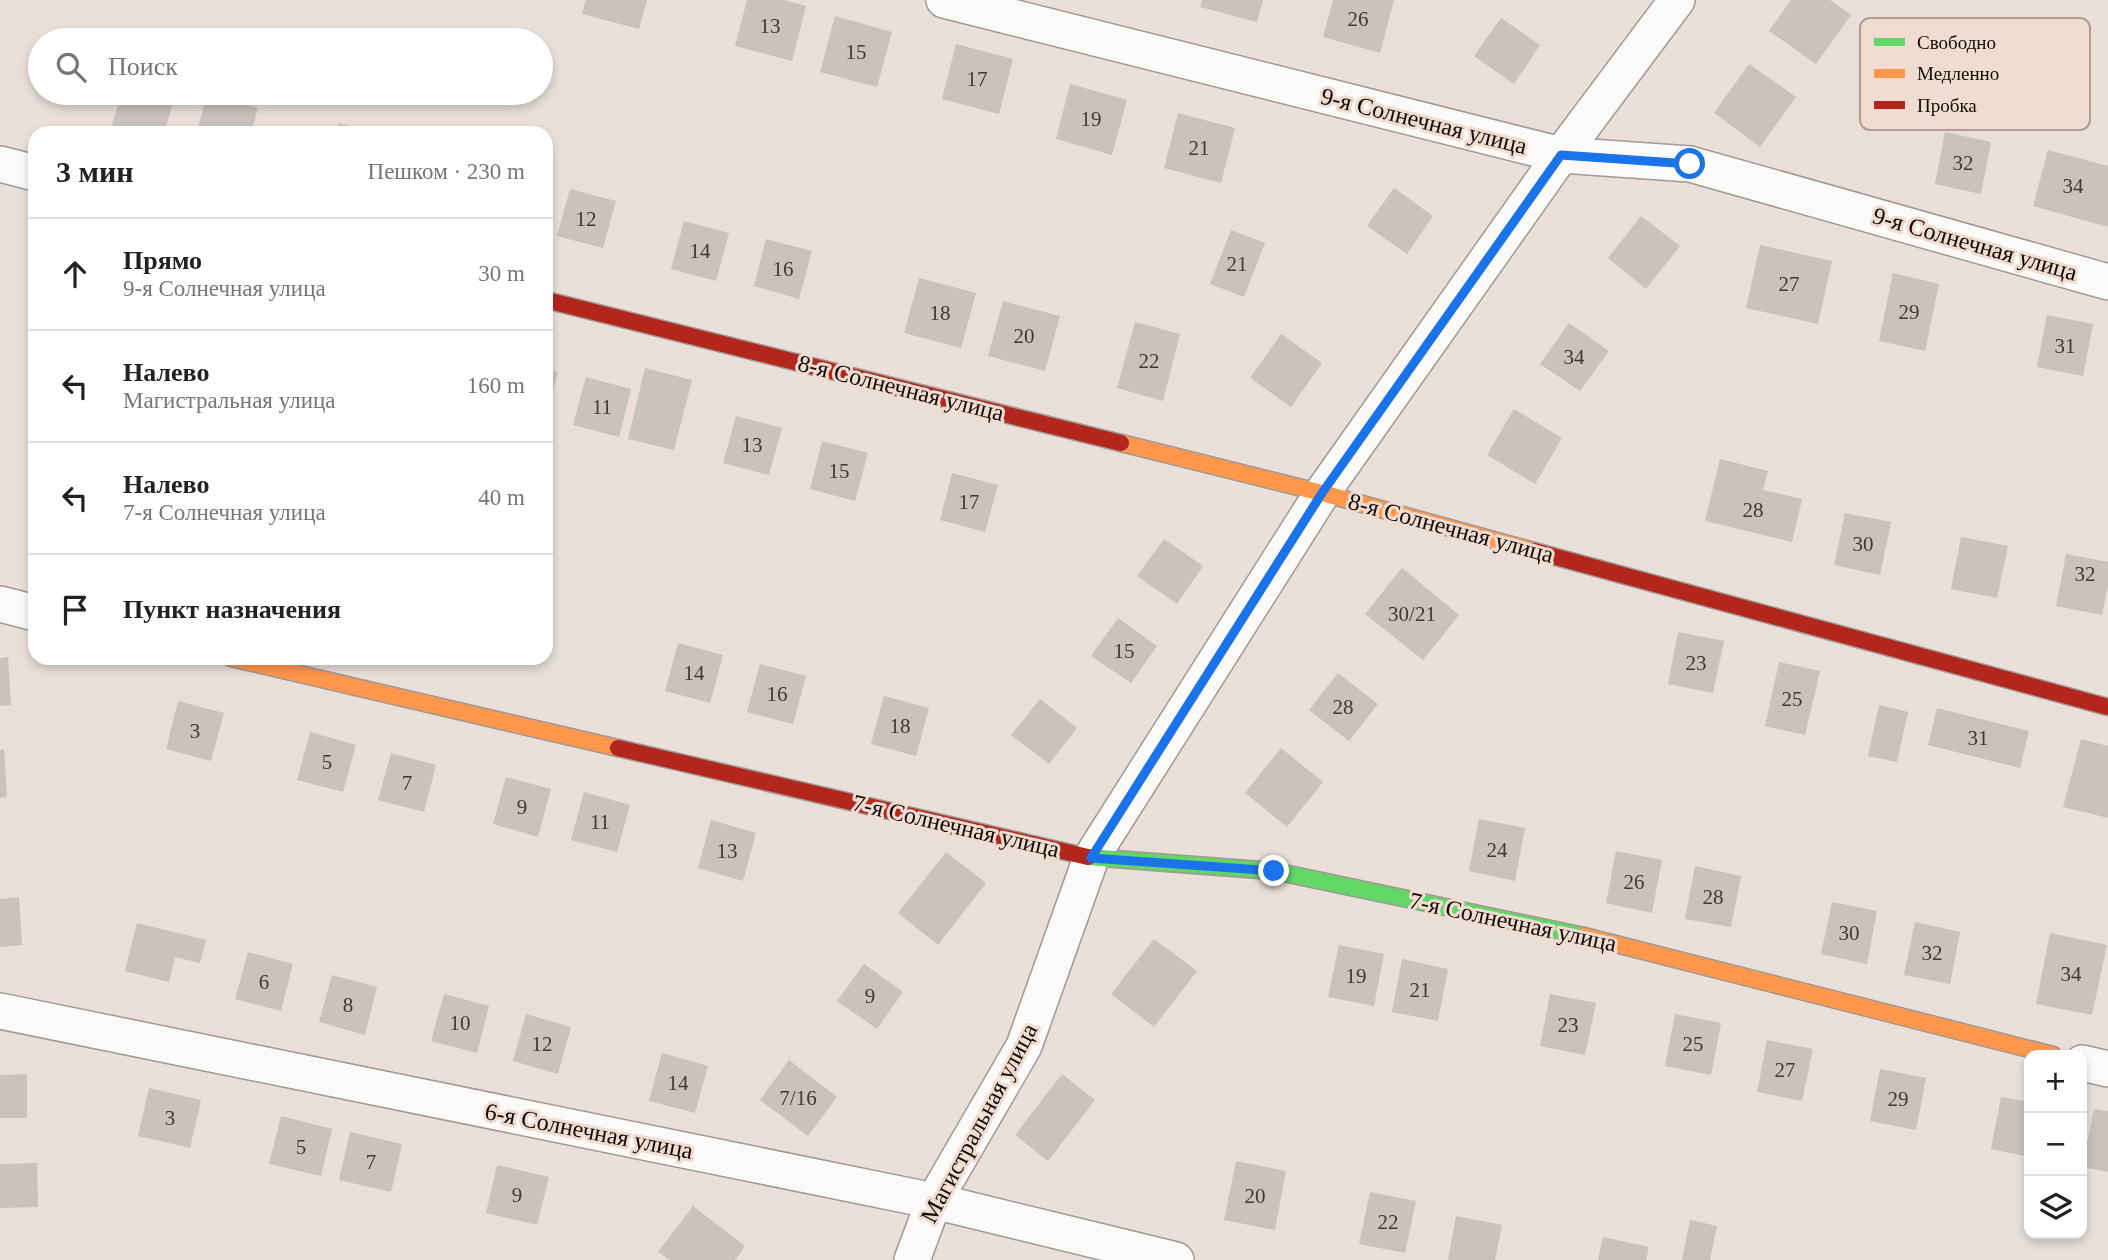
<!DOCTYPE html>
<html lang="ru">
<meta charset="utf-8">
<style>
body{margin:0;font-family:"Times New Roman",serif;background:#f6f6f6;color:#222}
.controls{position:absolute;right:21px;bottom:21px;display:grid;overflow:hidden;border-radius:14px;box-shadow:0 4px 10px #0003}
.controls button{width:63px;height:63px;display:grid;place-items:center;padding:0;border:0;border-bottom:2px solid #e0e0e0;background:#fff;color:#222;font:35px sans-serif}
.stop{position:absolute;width:21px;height:21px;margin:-16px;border:5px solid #1a73e8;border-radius:50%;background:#fff}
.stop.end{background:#1a73e8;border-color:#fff;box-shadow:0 2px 7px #0008}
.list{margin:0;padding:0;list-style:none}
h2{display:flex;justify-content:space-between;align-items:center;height:91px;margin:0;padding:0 28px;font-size:30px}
h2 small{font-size:23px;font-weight:400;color:#767676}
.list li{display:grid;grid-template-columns:46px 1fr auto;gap:21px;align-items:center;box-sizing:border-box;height:112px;padding:0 28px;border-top:2px solid #e0e0e0}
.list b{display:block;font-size:26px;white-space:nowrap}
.list p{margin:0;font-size:23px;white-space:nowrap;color:#767676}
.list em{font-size:23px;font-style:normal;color:#767676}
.icon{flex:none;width:38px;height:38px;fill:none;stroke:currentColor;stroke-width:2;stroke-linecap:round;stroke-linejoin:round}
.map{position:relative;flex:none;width:2108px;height:1260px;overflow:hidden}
.search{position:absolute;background:#fff;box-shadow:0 4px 10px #0003;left:28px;top:28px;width:525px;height:77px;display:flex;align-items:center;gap:18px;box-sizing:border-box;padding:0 24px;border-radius:38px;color:#767676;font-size:26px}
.panel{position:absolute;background:#fff;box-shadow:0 4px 10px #0003;left:28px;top:126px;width:525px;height:539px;border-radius:21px}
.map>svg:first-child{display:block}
</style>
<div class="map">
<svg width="2108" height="1260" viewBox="0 0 2108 1260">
<rect width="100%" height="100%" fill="#eadfd9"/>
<g fill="#cac2bc">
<polygon points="586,0 647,0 639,29 582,14"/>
<polygon points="747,0 784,0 806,6 792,61 735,46"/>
<polygon points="1202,0 1263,0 1257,22 1200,7"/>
<polygon points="1333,0 1394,0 1380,53 1323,37"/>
<polygon points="1791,0 1830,0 1851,15 1816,64 1769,31"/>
<polygon points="835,16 892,32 877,87 820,72"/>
<polygon points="1501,18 1540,45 1514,84 1474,56"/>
<polygon points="956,44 1013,59 999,114 942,99"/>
<polygon points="1749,64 1796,97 1760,147 1714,113"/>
<polygon points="1070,84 1127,100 1112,155 1056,139"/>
<polygon points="122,93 176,93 164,133 127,133 111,128"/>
<polygon points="208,93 258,108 251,133 196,133"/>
<polygon points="1178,113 1235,128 1221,183 1164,168"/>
<polygon points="339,123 369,132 369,133 336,133"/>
<polygon points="1945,132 1991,142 1981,194 1935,184"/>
<polygon points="2048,150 2108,166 2108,227 2033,206"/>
<polygon points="1394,188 1433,216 1407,254 1367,226"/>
<polygon points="570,189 616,201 603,248 557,236"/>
<polygon points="1641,216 1680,246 1646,289 1608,258"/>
<polygon points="684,221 729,233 716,281 671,269"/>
<polygon points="1231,230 1265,243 1244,297 1210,284"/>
<polygon points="766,239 812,251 799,299 754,286"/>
<polygon points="1760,245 1832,261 1818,324 1746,308"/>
<polygon points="1893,273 1939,284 1925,351 1879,341"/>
<polygon points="919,278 976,293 961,348 904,333"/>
<polygon points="1003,301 1060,316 1045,371 988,356"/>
<polygon points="2047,315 2093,324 2083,376 2037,367"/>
<polygon points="1135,322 1180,334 1163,401 1117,388"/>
<polygon points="1569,323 1609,351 1580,391 1540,364"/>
<polygon points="1281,334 1322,363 1291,407 1250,378"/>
<polygon points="645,368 692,380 674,450 628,439"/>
<polygon points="546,369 558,372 547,414 546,413"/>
<polygon points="586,377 631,389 619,437 573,425"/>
<polygon points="1514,409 1562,438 1535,484 1487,455"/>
<polygon points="736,416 782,428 769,475 723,463"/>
<polygon points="822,441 868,453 855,501 810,489"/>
<polygon points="1720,459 1768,471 1763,490 1802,499 1792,542 1705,521"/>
<polygon points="952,473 998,485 985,532 940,520"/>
<polygon points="1845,513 1891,522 1880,575 1834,565"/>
<polygon points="1961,537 2008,546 1997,598 1951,589"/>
<polygon points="1164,539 1203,566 1177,604 1137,576"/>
<polygon points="2066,554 2108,562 2108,585 2102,615 2056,606"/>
<polygon points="1402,568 1459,615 1423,660 1365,614"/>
<polygon points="1118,618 1157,646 1131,683 1091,656"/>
<polygon points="1678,632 1724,641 1713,693 1668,684"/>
<polygon points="678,643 723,655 710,703 665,691"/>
<polygon points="8,657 11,705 0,706 0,658"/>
<polygon points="1779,662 1820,671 1805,735 1765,726"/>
<polygon points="760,664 806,676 793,724 747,712"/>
<polygon points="1338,673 1378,704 1349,741 1309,710"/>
<polygon points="884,696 929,708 916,756 871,744"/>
<polygon points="1040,699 1077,728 1049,764 1011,735"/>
<polygon points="178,701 224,713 211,761 166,749"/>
<polygon points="1879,705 1908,712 1897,762 1868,756"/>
<polygon points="1937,708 2029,731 2020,768 1928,745"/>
<polygon points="310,732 356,745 343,792 297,780"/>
<polygon points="2081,739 2108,746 2108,818 2063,807"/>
<polygon points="1281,748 1323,782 1287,827 1245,793"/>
<polygon points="4,749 7,797 0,798 0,750"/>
<polygon points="391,753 436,765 424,812 378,800"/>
<polygon points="506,777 551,789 538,837 493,824"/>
<polygon points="584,792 630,805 617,852 571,840"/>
<polygon points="1479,819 1525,828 1515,881 1469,871"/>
<polygon points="711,820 756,833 743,881 698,868"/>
<polygon points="1616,851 1662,860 1652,913 1606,903"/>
<polygon points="946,852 986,883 938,945 898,913"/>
<polygon points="1695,866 1741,876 1731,927 1685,919"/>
<polygon points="19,897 22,945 0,947 0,899"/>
<polygon points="1832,902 1877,911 1867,964 1821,954"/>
<polygon points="1915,922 1960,932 1950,984 1904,975"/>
<polygon points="137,923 206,940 200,963 175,957 169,982 125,971"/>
<polygon points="2050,933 2107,945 2092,1015 2036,1004"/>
<polygon points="1154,939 1197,971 1154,1027 1111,994"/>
<polygon points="1339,945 1384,954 1374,1006 1328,997"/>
<polygon points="248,952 293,964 281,1011 235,999"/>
<polygon points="1402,959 1448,969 1438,1021 1392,1012"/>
<polygon points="864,964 903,992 877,1029 837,1001"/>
<polygon points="332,975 377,987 365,1035 319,1022"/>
<polygon points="444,994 489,1006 477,1053 431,1041"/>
<polygon points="1550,994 1596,1003 1585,1055 1540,1046"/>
<polygon points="526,1014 571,1027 558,1074 513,1061"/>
<polygon points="1675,1014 1721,1023 1711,1075 1665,1066"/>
<polygon points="1767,1040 1813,1049 1802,1101 1757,1092"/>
<polygon points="662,1053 708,1066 695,1113 649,1101"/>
<polygon points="789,1060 837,1097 808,1136 760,1100"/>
<polygon points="1880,1069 1926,1078 1916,1130 1870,1121"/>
<polygon points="27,1074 27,1118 0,1118 0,1075"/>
<polygon points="1062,1074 1095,1100 1048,1161 1015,1135"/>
<polygon points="149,1088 201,1100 190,1148 138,1136"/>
<polygon points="2001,1097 2029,1102 2029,1157 1991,1149"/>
<polygon points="2094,1109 2108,1111 2108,1172 2082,1167"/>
<polygon points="281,1116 332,1129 321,1176 269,1164"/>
<polygon points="350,1132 402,1144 391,1192 339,1180"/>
<polygon points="1236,1161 1286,1171 1275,1230 1224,1220"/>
<polygon points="37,1163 38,1207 0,1208 0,1164"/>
<polygon points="497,1165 549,1177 537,1225 486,1213"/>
<polygon points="1370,1192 1416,1201 1405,1253 1359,1244"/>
<polygon points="693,1206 745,1246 735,1260 670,1260 658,1252"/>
<polygon points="1456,1216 1502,1225 1495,1260 1448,1260"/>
<polygon points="1690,1220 1717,1226 1710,1260 1682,1260"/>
<polygon points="1603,1237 1649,1247 1646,1260 1598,1260"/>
</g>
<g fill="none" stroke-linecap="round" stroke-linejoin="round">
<g stroke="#a19994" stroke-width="38">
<g id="street">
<polyline points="944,0 1561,155 1690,164 2108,282"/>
<polyline points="0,164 35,173"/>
<polyline points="0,604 35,613"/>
<polyline points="0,1011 934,1201 1176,1260"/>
<polyline points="2082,1063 2108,1069"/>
<polyline points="912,1260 934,1201 1024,1046 1091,858 1322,493 1561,155 1677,0"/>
</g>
</g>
<g stroke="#a19994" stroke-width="19">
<polyline id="fast" points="1088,857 1274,871 1584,936"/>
</g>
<g stroke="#a19994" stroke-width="19">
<g id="slow">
<polyline points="1121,443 1322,493 1534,551"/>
<polyline points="231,658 618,748"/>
<polyline points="1584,936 2053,1055"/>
</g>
</g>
<g stroke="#a19994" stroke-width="19">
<g id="jam">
<polyline points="546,300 1121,443"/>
<polyline points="1534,551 2108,707"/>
<polyline points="618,748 1088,857"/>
</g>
</g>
<use href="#street" stroke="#fcfaf9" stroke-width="35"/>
<use href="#fast" stroke="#63d668" stroke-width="16"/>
<use href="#slow" stroke="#ff974d" stroke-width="16"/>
<use href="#jam" stroke="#b3261e" stroke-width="16"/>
</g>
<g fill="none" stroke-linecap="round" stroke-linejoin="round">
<polyline stroke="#1a73e8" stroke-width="9" points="1274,871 1091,858 1322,493 1561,155 1690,164"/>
</g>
<g text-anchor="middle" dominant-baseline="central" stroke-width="6" stroke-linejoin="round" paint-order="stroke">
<g font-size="21" fill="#3f3834">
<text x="1358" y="19">26</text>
<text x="770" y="26">13</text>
<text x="856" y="52">15</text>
<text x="977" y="79">17</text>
<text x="1091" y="119">19</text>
<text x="1199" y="148">21</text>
<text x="1963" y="163">32</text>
<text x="2073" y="186">34</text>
<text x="586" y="219">12</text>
<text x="700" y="251">14</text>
<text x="1237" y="264">21</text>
<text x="783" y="269">16</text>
<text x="1789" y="284">27</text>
<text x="1909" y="312">29</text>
<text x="940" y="313">18</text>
<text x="1024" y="336">20</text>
<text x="2065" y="346">31</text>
<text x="1574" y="357">34</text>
<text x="1149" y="361">22</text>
<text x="602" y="407">11</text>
<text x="752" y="445">13</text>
<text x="839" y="471">15</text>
<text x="969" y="502">17</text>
<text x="1753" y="510">28</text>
<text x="1863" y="544">30</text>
<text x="2085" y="574">32</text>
<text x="1412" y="614">30/21</text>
<text x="1124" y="651">15</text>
<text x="1696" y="663">23</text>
<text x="694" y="673">14</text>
<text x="777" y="694">16</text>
<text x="1792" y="699">25</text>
<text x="1343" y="707">28</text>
<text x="900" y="726">18</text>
<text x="195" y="731">3</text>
<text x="1978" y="738">31</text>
<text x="327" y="762">5</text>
<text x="407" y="783">7</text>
<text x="522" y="807">9</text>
<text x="600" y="822">11</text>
<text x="1497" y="850">24</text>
<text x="727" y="851">13</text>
<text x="1634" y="882">26</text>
<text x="1713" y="897">28</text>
<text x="1849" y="933">30</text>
<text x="1932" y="953">32</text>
<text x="2071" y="974">34</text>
<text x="1356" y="976">19</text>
<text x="264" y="982">6</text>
<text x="1420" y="990">21</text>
<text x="870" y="996">9</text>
<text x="348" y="1005">8</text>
<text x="460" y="1023">10</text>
<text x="1568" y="1025">23</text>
<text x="542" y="1044">12</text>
<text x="1693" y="1044">25</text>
<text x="1785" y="1070">27</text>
<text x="678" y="1083">14</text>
<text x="798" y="1098">7/16</text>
<text x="1898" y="1099">29</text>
<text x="170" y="1118">3</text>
<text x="301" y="1147">5</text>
<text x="371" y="1162">7</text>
<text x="517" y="1195">9</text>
<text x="1255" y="1196">20</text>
<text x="1388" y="1222">22</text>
</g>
<g font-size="24" fill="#110a07" stroke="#f1dcd2">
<text transform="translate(1424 121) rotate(14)">9-я Солнечная улица</text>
<text transform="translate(1975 244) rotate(16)">9-я Солнечная улица</text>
<text transform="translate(901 388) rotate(14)">8-я Солнечная улица</text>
<text transform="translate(1451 528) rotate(15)">8-я Солнечная улица</text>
<text transform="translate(956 826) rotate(13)">7-я Солнечная улица</text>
<text transform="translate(1513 922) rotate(12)">7-я Солнечная улица</text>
<text transform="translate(979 1123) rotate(-62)">Магистральная улица</text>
<text transform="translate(589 1131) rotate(11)">6-я Солнечная улица</text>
</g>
</g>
<rect x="1860" y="18" width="230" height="112" rx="10" fill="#f1dcd2" stroke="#ae9d95" stroke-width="2"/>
<rect x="1874" y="38" width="31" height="8" fill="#63d668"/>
<rect x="1874" y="69" width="31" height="9" fill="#ff974d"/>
<rect x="1874" y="101" width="31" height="8" fill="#b3261e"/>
<g font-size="19" fill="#110a07">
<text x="1917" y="49">Свободно</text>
<text x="1917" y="80">Медленно</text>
<text x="1917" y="112">Пробка</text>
</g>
</svg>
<div class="controls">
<button>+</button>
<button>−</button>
<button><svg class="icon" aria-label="layers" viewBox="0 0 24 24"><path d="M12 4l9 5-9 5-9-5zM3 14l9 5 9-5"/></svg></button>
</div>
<div class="stop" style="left:1690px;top:164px"></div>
<div class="stop end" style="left:1274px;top:871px"></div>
<div class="search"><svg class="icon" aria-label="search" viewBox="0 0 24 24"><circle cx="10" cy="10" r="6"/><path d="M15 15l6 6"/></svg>Поиск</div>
<section class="panel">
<h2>3 мин<small>Пешком · 230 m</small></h2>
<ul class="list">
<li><svg class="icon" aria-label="ahead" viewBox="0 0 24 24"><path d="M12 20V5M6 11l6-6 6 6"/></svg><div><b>Прямо</b><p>9-я Солнечная улица</p></div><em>30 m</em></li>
<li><svg class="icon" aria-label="left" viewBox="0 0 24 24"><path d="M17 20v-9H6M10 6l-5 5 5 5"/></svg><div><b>Налево</b><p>Магистральная улица</p></div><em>160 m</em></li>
<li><svg class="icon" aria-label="left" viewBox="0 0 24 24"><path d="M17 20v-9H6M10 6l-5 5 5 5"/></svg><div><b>Налево</b><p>7-я Солнечная улица</p></div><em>40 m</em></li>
<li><svg class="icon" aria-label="arrive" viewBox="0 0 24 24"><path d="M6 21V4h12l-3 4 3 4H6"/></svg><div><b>Пункт назначения</b></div></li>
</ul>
</section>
</div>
